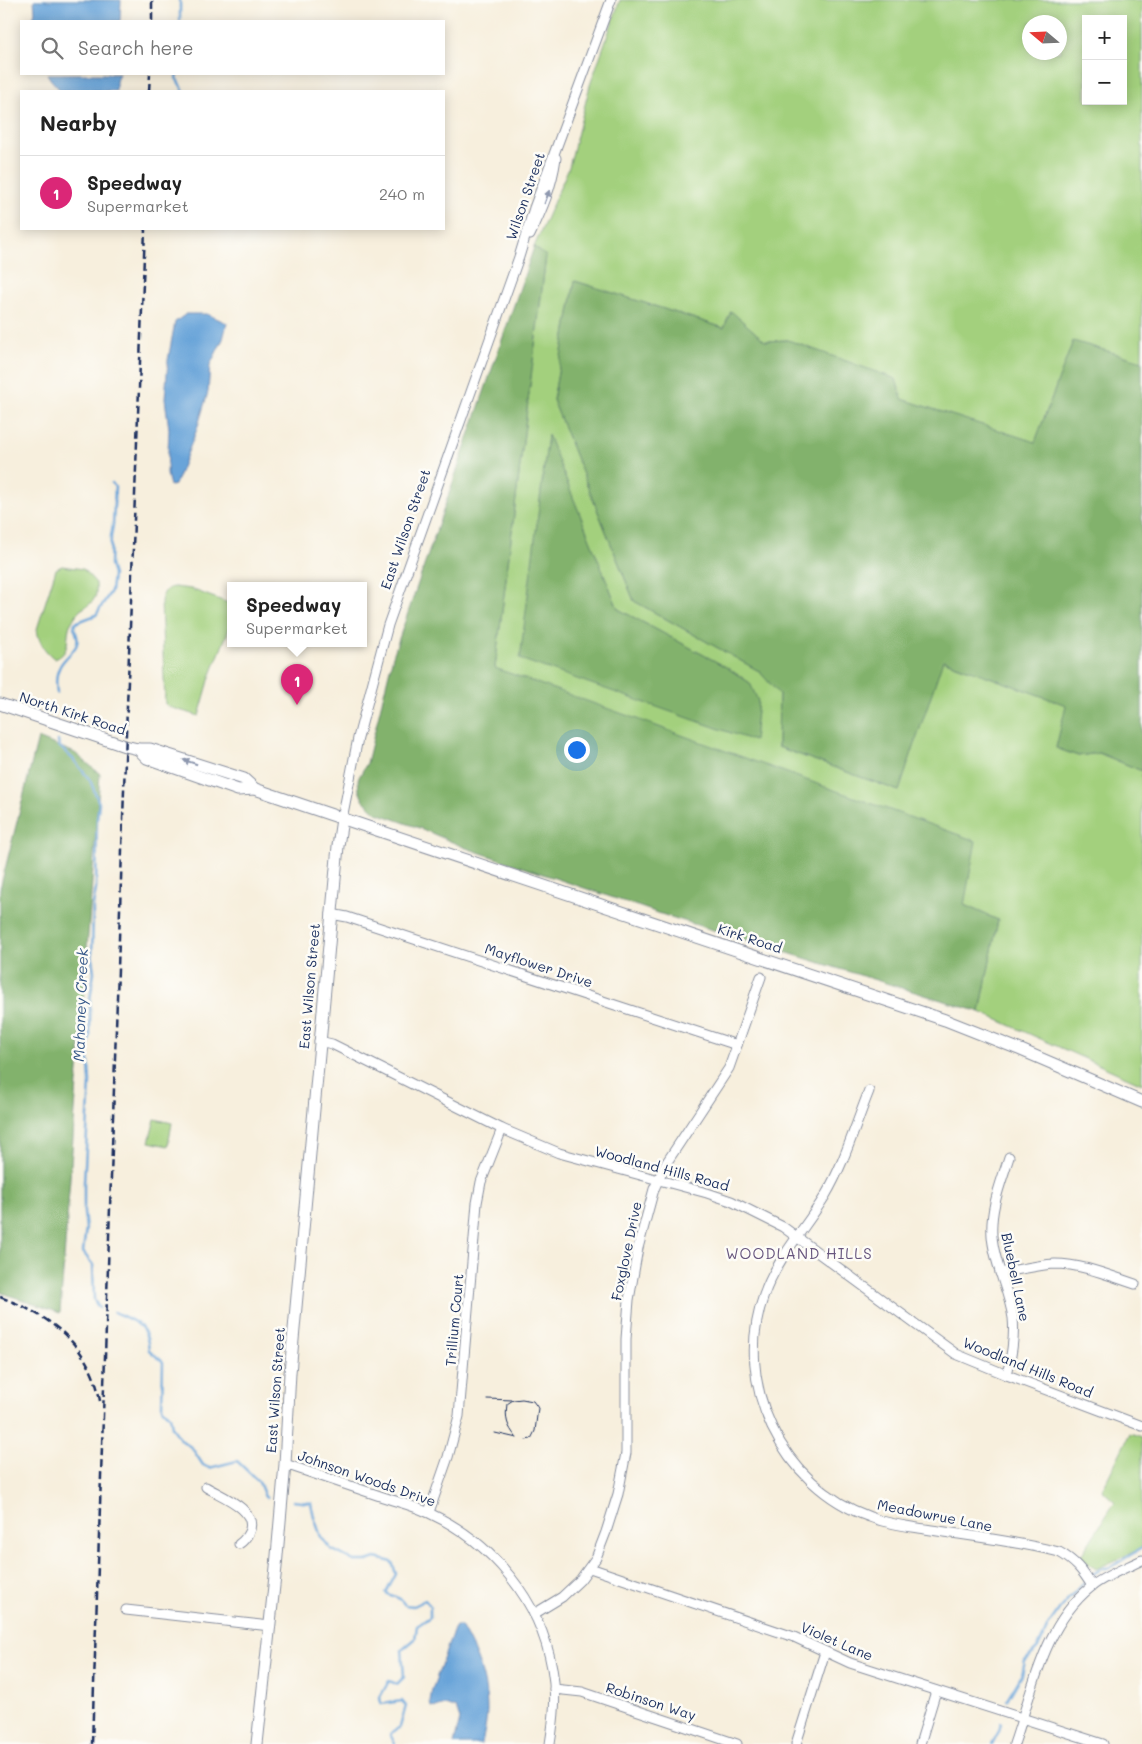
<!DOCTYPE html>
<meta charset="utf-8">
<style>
body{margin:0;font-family:Mali,sans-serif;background:#f2f2f2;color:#222}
.controls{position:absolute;right:15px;top:15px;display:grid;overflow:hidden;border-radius:0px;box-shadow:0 2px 12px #0003}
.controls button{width:45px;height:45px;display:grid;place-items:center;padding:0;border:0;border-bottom:1px solid #e0e0e0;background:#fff;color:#222;font:25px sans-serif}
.compass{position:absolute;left:1022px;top:15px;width:45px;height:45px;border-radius:50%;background:#fff;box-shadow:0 2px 12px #0003;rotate:289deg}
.you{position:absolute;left:576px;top:749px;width:18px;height:18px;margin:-12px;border:4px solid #fff;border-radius:50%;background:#1a73e8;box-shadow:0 0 0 8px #1a73e833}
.badge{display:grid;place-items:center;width:32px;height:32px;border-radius:50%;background:#db2777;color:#fff;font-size:16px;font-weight:700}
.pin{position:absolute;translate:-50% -41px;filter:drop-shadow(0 1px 2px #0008)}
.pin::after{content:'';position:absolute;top:26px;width:18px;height:15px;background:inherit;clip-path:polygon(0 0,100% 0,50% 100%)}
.popup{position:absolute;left:227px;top:582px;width:140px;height:65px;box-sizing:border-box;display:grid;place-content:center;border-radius:0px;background:#fff;filter:drop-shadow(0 1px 4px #0005);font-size:16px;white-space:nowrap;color:#767676}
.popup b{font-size:19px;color:#222}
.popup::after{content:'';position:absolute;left:50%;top:100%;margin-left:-10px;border:10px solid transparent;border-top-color:#fff}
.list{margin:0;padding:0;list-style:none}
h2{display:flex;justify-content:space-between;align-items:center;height:65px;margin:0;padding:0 20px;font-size:21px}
h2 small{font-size:16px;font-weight:400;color:#767676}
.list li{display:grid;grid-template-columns:32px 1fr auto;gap:15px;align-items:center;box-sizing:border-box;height:75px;padding:0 20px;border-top:1px solid #e0e0e0}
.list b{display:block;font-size:19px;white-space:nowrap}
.list p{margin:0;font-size:16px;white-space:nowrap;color:#767676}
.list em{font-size:16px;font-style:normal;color:#767676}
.icon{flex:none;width:28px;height:28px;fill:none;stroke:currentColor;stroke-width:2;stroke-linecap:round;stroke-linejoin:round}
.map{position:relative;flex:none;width:1142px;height:1744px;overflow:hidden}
.search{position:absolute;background:#fff;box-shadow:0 2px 12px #0003;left:20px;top:20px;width:425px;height:55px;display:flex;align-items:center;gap:12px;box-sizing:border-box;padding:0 18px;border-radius:0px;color:#767676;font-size:19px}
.panel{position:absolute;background:#fff;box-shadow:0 2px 12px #0003;left:20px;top:90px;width:425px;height:140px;border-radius:0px}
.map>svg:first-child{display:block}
</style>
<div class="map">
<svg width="1142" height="1744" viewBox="0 0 1142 1744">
<rect width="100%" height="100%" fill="#fdfcf7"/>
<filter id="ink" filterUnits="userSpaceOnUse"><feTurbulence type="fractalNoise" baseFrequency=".02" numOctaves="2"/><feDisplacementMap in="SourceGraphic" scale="10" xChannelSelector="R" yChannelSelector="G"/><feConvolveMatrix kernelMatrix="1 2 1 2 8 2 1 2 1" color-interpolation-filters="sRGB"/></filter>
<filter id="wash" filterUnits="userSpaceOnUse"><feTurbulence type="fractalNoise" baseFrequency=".0096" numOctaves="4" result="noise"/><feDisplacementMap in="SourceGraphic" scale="20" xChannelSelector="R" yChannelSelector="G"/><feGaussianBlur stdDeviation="1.12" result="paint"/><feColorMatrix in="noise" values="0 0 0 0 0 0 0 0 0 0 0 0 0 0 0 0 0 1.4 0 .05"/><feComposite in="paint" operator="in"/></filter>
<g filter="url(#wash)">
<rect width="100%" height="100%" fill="#f7efdd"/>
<g fill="#a3d07d" stroke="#5f806e" fill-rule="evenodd">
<path d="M620,0H1142V361L1073,342L1035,443L902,399L788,340L765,341L731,312L724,328L575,281L553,400L634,601L759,671L779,693L778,747L899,791L942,660L1067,705L1056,748L1078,756L1099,753L1142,771V1084L980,1012L998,920L964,905L495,668L546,256L534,247L569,167L590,85ZM1086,19H1123V101H1086ZM1030,22H1060V52H1030ZM548,436L618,609L726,667L750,683L521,659Z"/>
<path d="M62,566L83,569L96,583C96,588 97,595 94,599C92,604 86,606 82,609C77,612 73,620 70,625C65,638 72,652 55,659C45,652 38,641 37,629L56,569Z"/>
<path d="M174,587L191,589L231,604V624L210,677L199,716L169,707L165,704L161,601C164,592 165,588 174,587Z"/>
<polygon points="155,1119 172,1123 168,1146 149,1142"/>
<polygon points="1130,1433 1142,1437 1142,1548 1096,1569 1080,1557 1115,1502 1102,1490"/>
</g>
<g fill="#82b26c" stroke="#4e7065">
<polygon points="534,247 546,256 495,668 976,841 964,905 998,920 980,1012 661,914 466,848 422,829 377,813 363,800 359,790 358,779 367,763 393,656"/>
<polygon points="575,281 724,328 731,311 765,341 788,340 896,379 902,399 1035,442 1073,341 1142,361 1142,771 1099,753 1078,756 1056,748 1066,705 943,660 899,791 778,747 779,694 759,671 634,601 553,400"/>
<polygon points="548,435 618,609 726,667 750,683 758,701 754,741 520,659"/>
<polygon points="38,738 75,753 100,774 60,1313 0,1292 0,889"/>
</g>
<g fill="#69a4d9" stroke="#426a9c">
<polygon points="34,0 121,0 120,21 32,21 35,12"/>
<polygon points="47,74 119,74 116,81 116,91 61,91 51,80"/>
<polygon points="186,314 207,314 227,323 223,339 210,365 208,392 197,429 175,485 170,486 167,474 169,429 165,399 168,360 175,322"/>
<path d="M456,1626H461C476,1652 487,1678 487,1710C487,1721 484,1733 482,1744H454L460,1719L456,1709L445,1705L436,1708L431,1707L430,1701L432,1690L454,1629Z"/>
</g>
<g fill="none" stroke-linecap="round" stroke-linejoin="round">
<g stroke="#69a4d9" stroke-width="2.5">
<polyline points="180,21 180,0"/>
<polyline points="177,74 176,78 184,91"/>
<path d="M57,693C56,684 55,675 60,666C67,652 85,649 74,628L75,623L96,615L111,591L113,575L110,565L111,536L113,525L115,487L112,483"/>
<polyline points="58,741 59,746 73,759 90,780 99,803 97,819 96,889 93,905 92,959 94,972 90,1000 90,1037 88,1047 90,1082 84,1182 84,1213 86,1228 83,1252 93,1265 94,1300 99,1308"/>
<path d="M114,1312C136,1322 147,1324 149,1350L163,1362L162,1408L170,1416L172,1427L181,1440L192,1448L203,1465L209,1468L237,1461L259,1482L265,1497L267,1498"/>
<polyline points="293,1501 311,1503 314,1517 321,1537 331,1549 354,1561 367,1561 376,1558 392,1562 396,1574 386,1593 400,1599 405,1605 413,1606 425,1600 430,1606 430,1617 417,1626 415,1639 402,1650 404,1677 397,1684 389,1681 380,1697 381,1704 402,1701 406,1706 400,1727 390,1734 395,1744"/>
<polyline points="1093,1574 1101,1569 1107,1569 1111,1567 1142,1548"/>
<polyline points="1007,1700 1022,1675 1025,1661 1038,1648 1048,1626 1060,1608 1083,1583"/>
<polyline points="992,1744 999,1731 1001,1723"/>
</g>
</g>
</g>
<g filter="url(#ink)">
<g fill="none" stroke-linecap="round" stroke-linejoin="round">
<g stroke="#898f9e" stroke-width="11">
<g id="minor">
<path d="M530,235C542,210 552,187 556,158"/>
<polyline points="342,819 358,738 388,625 519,257 534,208 611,0"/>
<polyline points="331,914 347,917 737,1045"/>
<polyline points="319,1041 332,1044 502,1129 559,1153 707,1193 731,1201 783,1227 956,1354 1007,1375 1142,1426"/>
<path d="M869,1091C855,1126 844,1164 825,1196C805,1229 777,1258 764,1295C732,1383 782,1486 870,1517C887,1524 907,1526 925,1529C970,1536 1016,1541 1059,1552C1075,1561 1083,1571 1092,1586"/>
<path d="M1000,1273C1018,1270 1037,1265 1055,1264C1083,1264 1110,1276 1135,1284"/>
<path d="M1007,1375C1011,1357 1015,1338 1013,1318C1009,1290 994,1264 992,1236C990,1208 1001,1183 1009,1157"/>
<path d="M285,1464C318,1475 350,1486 383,1497C398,1502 415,1506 429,1513C492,1542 540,1600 552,1668C557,1694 554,1719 550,1744"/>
<path d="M206,1487C221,1496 259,1510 249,1532C246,1538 244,1541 239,1544"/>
<polyline points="429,1512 448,1457 459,1416 477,1203 481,1182 502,1129"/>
<polyline points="590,1568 794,1637 850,1663 1103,1744"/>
<polyline points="126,1610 270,1626"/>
<polyline points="534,1614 562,1597 580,1580 596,1558 606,1532 618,1494 626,1453 626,1339 629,1300 638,1248 654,1189 665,1165 729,1068 761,977"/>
<polyline points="554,1689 582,1692 737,1744"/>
<polyline points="796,1744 825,1652"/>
<polyline points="920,1744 936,1691"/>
<path d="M1014,1744C1033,1689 1044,1625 1091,1587C1104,1576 1126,1568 1142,1560"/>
</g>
</g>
<g stroke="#898f9e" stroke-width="13">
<g id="tertiary">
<polyline points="0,704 125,746 138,749 150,749 244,779 255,789 329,814 945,1020 1021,1050 1142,1102"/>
<polyline points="138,749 147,758 238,790 255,789"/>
<polyline points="257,1744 276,1567 285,1464 290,1373 338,846 342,819"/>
</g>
</g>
<use href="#minor" stroke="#fff" stroke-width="9"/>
<use href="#tertiary" stroke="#fff" stroke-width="11"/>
<g stroke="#1b2f5e" stroke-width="1">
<polyline points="487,1399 513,1400 522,1399 533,1401 538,1408 535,1431 531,1439 526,1440"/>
<path d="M513,1400L507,1404C505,1419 507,1426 516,1437"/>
<polyline points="495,1433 517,1438"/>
</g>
<g stroke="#1b2f5e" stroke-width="2.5" stroke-dasharray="8 4" stroke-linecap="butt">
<polyline points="152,21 152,0"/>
<polyline points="149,91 150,74"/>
<path d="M0,1297C50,1315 91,1346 100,1401"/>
<polyline points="92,1744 125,760 145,229"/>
</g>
</g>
<defs><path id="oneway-solid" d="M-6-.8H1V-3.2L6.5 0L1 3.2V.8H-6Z" transform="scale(1.25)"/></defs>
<g fill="#8d97ae">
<use href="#oneway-solid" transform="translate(547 197) rotate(-70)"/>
<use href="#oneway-solid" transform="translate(190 762) rotate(-162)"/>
</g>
</g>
<g text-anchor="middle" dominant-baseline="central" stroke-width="5" stroke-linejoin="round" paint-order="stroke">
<g font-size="14" fill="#1b2f5e" stroke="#fdfcf7">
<text transform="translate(525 196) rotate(-71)">Wilson Street</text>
<text transform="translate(405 529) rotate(-71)">East Wilson Street</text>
<text transform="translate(73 713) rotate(18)">North Kirk Road</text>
<text transform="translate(750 938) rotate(18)">Kirk Road</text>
<text transform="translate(539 965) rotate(18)">Mayflower Drive</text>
<text transform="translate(309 986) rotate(-85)">East Wilson Street</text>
<text transform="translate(662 1168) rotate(15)">Woodland Hills Road</text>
<text transform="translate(626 1251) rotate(-78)">Foxglove Drive</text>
<text transform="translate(1016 1277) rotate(78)">Bluebell Lane</text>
<text transform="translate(454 1320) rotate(-85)">Trillium Court</text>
<text transform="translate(1028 1367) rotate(22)">Woodland Hills Road</text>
<text transform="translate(275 1390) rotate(-86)">East Wilson Street</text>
<text transform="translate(367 1478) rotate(19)">Johnson Woods Drive</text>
<text transform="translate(935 1515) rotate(11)">Meadowrue Lane</text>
<text transform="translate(837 1641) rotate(23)">Violet Lane</text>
<text transform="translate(651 1701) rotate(18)">Robinson Way</text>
</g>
<g font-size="15" font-style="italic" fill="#365889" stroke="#fdfcf7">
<text transform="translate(80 1005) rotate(-88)">Mahoney Creek</text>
</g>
<g font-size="15" letter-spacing="1" fill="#67567e" stroke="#fdfcf7">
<text x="799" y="1253">WOODLAND HILLS</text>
</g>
</g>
</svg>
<div class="controls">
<button>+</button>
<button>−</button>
</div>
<svg class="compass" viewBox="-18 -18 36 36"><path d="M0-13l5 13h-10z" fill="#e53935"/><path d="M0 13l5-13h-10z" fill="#767676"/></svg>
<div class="you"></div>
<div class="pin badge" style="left:297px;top:705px">1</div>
<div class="popup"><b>Speedway</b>Supermarket</div>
<div class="search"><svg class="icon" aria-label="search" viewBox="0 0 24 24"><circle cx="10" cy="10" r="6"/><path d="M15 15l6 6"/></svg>Search here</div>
<section class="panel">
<h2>Nearby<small></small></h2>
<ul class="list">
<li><span class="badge">1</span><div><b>Speedway</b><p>Supermarket</p></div><em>240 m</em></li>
</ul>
</section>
</div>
